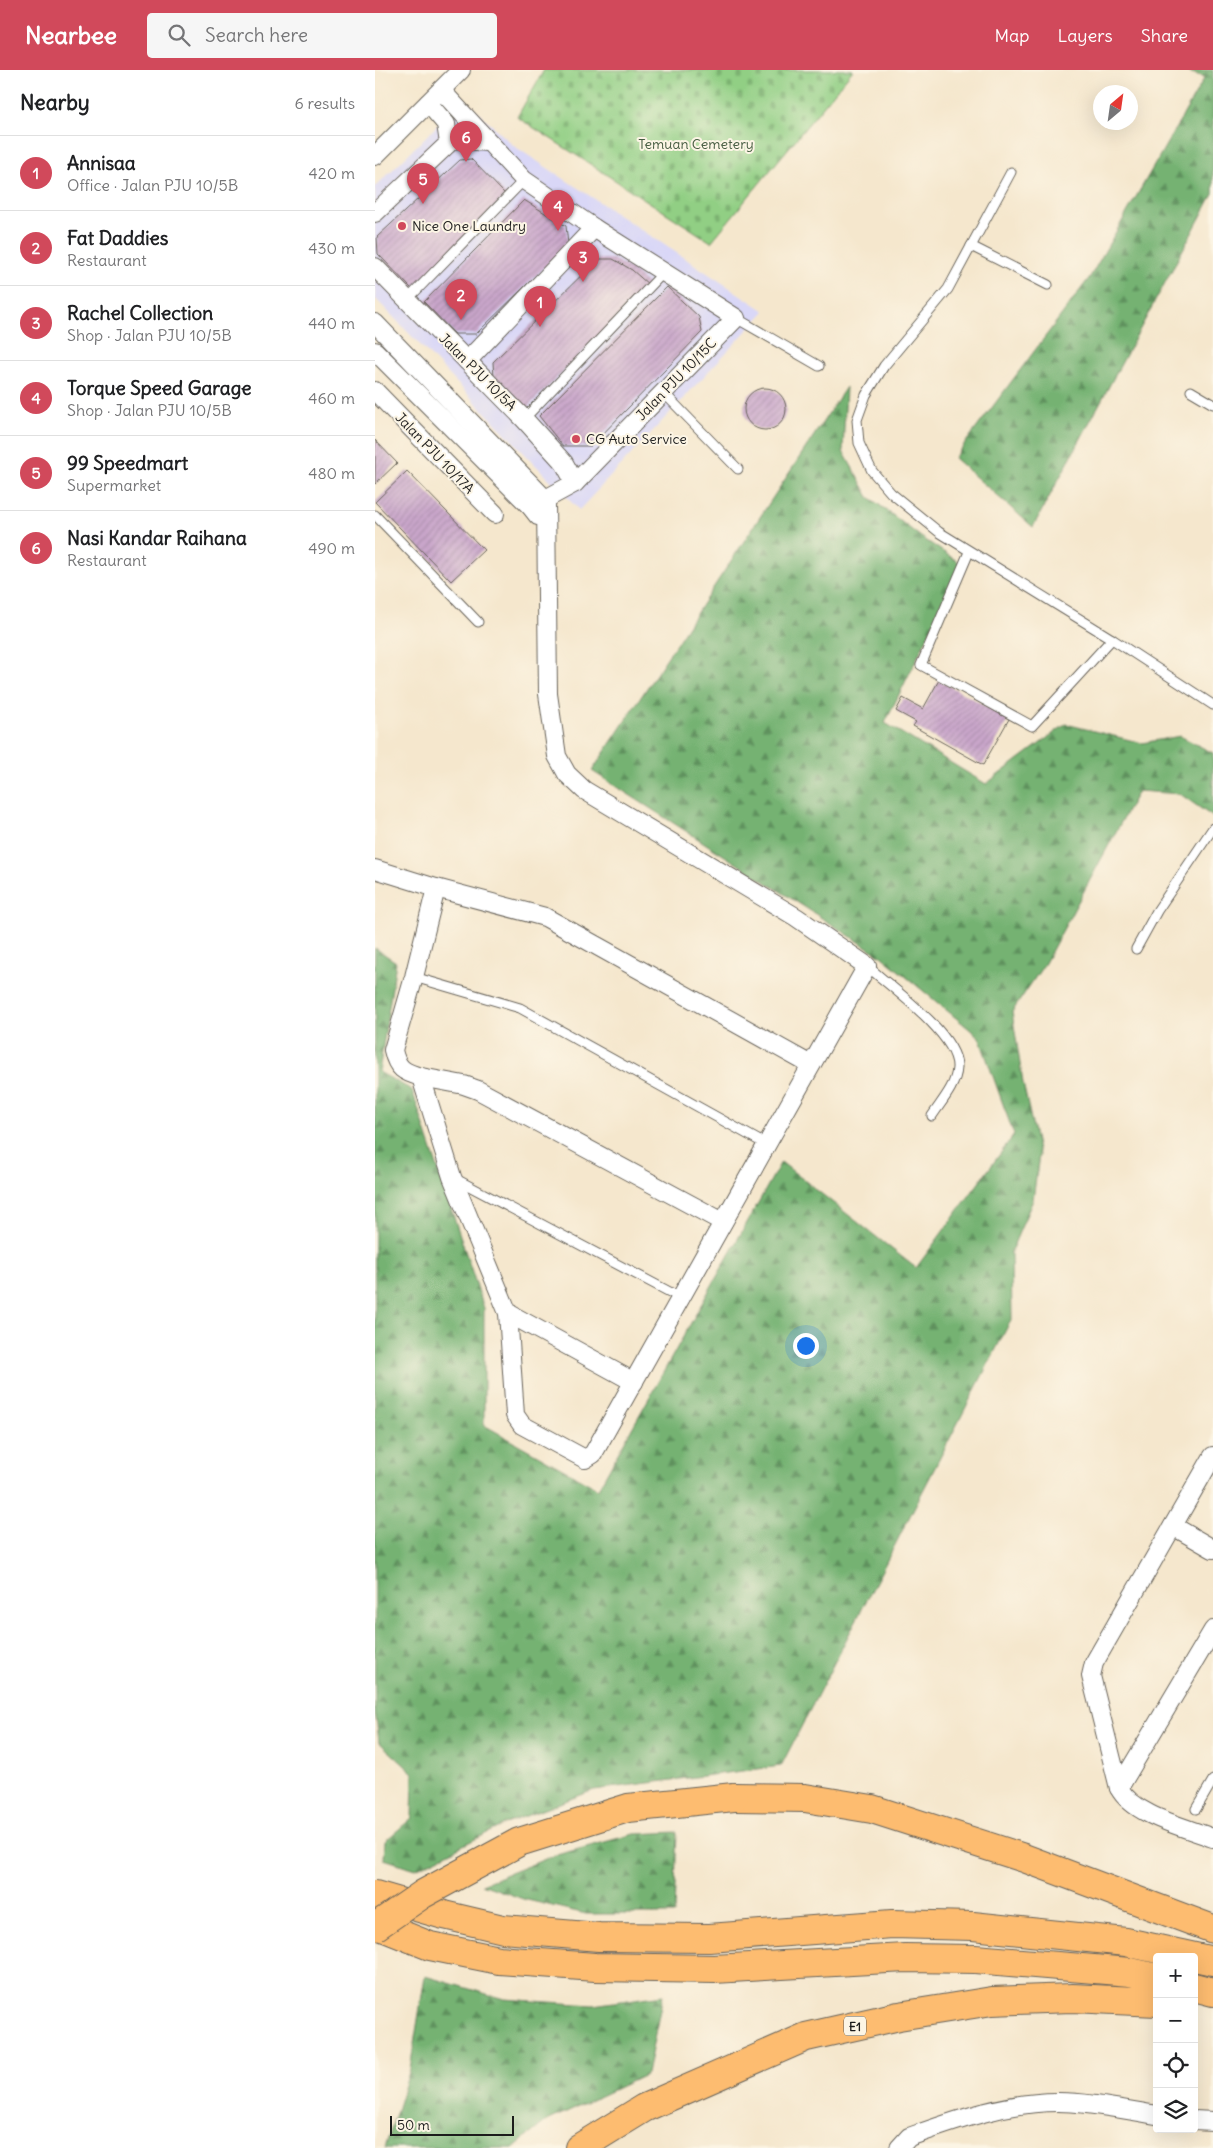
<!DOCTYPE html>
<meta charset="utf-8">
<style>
body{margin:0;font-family:Delius,sans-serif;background:#f6f6f6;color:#202124}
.controls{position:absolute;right:15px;bottom:15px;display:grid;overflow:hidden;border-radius:5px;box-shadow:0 5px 20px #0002}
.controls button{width:45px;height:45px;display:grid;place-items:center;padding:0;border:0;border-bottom:1px solid #e0e0e0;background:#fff;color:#202124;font:25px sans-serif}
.compass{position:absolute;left:718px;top:15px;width:45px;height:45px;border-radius:50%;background:#fff;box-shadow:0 5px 20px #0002;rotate:29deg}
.scale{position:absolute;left:15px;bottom:12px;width:124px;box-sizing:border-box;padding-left:5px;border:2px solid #1c1c1c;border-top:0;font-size:14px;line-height:18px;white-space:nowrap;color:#1c1c1c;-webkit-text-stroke:4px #fcf5e5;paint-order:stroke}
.you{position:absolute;left:430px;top:1275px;width:18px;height:18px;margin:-12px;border:4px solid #fff;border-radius:50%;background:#1a73e8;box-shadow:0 0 0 8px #1a73e833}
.badge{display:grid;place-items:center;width:32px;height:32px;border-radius:50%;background:#d1495b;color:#fff;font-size:16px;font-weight:700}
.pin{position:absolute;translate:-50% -41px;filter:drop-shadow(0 1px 2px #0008)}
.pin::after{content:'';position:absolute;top:26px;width:18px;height:15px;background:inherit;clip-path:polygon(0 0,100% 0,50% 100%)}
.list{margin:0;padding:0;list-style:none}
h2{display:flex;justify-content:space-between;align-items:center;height:65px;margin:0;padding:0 20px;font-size:21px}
h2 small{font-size:16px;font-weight:400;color:#757577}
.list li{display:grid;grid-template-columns:32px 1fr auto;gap:15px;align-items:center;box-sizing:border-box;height:75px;padding:0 20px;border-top:1px solid #e0e0e0}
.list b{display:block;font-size:19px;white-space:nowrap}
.list p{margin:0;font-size:16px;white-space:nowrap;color:#757577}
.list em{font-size:16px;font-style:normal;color:#757577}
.icon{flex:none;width:28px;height:28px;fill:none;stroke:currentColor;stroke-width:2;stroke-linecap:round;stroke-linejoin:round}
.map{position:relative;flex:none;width:838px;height:2078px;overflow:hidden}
header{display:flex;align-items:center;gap:30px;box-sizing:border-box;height:70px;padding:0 25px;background:#d1495b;color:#fff}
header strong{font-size:24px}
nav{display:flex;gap:28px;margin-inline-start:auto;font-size:18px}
.search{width:350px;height:45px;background:#f6f6f6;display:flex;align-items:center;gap:12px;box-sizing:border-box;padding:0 18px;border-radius:5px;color:#757577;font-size:19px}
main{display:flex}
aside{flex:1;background:#fff}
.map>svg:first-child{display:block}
</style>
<header>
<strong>Nearbee</strong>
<div class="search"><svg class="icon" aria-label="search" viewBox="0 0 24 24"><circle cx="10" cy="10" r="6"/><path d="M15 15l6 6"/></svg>Search here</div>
<nav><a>Map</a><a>Layers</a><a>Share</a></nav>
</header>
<main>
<aside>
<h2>Nearby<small>6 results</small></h2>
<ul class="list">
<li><span class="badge">1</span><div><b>Annisaa</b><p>Office · Jalan PJU 10/5B</p></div><em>420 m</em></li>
<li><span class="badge">2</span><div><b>Fat Daddies</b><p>Restaurant</p></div><em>430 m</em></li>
<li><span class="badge">3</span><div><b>Rachel Collection</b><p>Shop · Jalan PJU 10/5B</p></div><em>440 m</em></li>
<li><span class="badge">4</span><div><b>Torque Speed Garage</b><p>Shop · Jalan PJU 10/5B</p></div><em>460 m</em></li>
<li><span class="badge">5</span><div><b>99 Speedmart</b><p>Supermarket</p></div><em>480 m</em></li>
<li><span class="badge">6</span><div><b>Nasi Kandar Raihana</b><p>Restaurant</p></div><em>490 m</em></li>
</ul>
</aside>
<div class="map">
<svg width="838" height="2078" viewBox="0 0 838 2078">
<defs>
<pattern id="forest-firs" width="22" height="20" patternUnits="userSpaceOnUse" patternTransform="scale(1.25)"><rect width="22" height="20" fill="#74b272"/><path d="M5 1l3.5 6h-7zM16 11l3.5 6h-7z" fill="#5e905d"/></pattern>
<pattern id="cemetery-stones" width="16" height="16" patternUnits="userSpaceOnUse" patternTransform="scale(1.25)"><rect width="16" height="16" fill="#91cf84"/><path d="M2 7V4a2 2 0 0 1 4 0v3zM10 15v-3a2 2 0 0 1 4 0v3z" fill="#7cb171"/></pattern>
<pattern id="building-hatch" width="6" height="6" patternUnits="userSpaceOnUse" patternTransform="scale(1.25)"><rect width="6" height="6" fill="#c9a6ca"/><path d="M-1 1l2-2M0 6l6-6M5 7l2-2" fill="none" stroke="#ac8ead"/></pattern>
</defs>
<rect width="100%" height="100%" fill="#fcf5e5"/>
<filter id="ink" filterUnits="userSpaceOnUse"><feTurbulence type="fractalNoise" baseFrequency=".02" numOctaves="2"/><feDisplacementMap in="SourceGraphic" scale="10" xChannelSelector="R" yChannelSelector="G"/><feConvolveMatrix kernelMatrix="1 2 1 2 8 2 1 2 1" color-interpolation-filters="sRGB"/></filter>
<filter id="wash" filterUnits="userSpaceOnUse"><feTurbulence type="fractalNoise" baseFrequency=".0096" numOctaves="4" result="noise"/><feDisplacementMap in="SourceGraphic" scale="20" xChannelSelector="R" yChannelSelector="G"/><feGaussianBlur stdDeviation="1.12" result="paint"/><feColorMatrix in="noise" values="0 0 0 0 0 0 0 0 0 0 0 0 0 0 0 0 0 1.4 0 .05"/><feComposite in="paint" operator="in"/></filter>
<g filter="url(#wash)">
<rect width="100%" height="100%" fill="#f5e7cd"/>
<polygon fill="#d9d7f7" points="89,29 139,76 390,241 204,440 0,228 0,117"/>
<g fill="url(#forest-firs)" stroke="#486747">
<polygon points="806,0 838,0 838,124 658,457 579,388 715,207 830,7"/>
<polygon points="471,317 468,381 494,427 546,467 588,495 510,653 611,714 691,654 767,673 805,666 838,683 838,747 805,724 763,721 670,893 637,942 648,1013 664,1085 658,1130 636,1181 637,1248 406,1696 219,1720 130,1754 41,1799 9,1789 10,1771 37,1748 38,1703 4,1672 0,1639 0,878 21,892 4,1002 37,1020 109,1238 109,1355 223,1419 406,1092 541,1198 639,1065 604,967 506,886 217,701"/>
<polygon points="302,1762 299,1844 211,1844 148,1829 107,1814 178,1786 259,1764"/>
<polygon points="50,1906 129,1929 218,1935 288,1925 272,2004 170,2052 138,2078 10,2078 35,1999"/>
</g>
<polygon fill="url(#cemetery-stones)" stroke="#567650" points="169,0 478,0 336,172 142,47"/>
<g id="blocks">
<g fill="url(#building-hatch)">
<polygon points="96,89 131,125 37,219 3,184 2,167 85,90"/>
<polygon points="149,130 191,156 193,174 101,264 80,264 49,232"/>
<polygon points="223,189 238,189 257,200 274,215 151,339 119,307 118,292"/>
<polygon points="292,217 324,247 327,262 216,376 188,376 164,346"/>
<circle cx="390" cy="339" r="21"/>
<polygon points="0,370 22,393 0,414"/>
<polygon points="32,401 109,480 76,511 0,432"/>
<polygon points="564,610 634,649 608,695 538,656 541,652 521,641 528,628 548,639"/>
</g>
</g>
</g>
<g filter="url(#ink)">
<use href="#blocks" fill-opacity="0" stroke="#68635a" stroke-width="1"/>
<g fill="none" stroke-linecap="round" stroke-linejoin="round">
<g stroke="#68635a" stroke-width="11">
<g id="service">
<polyline points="74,73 116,77"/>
<polyline points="636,102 573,219 509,296 491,325 482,350 484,373 497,401 516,423 564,462 737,569 838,635"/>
<polyline points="596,176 673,215"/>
<polyline points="32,230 149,110"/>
<polyline points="361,248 444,296"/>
<polyline points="816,321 838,334"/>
<polyline points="288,322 363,399"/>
<polyline points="149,349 289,202"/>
<polyline points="0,445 103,552"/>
<polyline points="594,482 546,595 657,656 737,569"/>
<polyline points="761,879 782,841 838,758"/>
<path d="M492,896C515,916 584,966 582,998C581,1016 566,1032 557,1046"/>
<polyline points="39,907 145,938 392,1075"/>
<polyline points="79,1108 306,1228"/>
<polyline points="821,1739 838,1710"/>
</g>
</g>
<g stroke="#68635a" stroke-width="20">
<g id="minor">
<polyline points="66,20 149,110 219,158 361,248 200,413 156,437"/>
<polyline points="0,86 86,0"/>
<polyline points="0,143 74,73 71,54 53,33"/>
<polyline points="0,197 149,349 189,393 200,413"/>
<path d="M0,253L171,430L173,624L182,686L192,704L209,720L421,847L492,896L218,1384L210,1389L147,1355L140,1345L133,1243L77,1107L46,1007C29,1002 22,999 18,980L39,907L61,818"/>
<polyline points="0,281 156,437 163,446"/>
<polyline points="92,291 219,158"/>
<polyline points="0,321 120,444"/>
<polyline points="0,799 61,818 170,847 436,995"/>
<polyline points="46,1007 89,1015 103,1020 348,1152"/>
<polyline points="133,1243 259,1312"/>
<path d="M838,1386L719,1593L716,1606L744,1718C759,1746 810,1757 838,1768"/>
<polyline points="798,1456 838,1479"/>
<polyline points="744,1718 838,1560"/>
<polyline points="819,2050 838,2051"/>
<path d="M524,2078L534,2067C582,2050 631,2032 683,2032C715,2032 750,2040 782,2045"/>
</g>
</g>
<g stroke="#68635a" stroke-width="30">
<g id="motorway">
<polyline points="359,1727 430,1728 497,1739 649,1788 838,1859"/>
<polyline points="0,1825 69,1845 128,1859 224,1867 334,1868 517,1854 598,1856 751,1872 838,1891"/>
<polyline points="0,1854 55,1876 124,1890 220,1897 339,1899 530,1888 600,1889 755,1902 782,1908"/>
<polyline points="819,1917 838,1922"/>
<polyline points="204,2078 269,2038 431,1967 524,1946 617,1931 697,1928 782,1932"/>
</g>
</g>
<use href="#service" stroke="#fff" stroke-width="9"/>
<use href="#minor" stroke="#fff" stroke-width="18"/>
<use href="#motorway" stroke="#fdbc6f" stroke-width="28"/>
<g stroke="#68635a" stroke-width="30" stroke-linecap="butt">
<polyline id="motorway-bridge" points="0,1857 48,1824 144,1772 253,1738 359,1727"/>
</g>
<use href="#motorway-bridge" stroke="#fdbc6f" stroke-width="28"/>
</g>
</g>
<g fill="#d1495b" stroke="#fcf5e5" stroke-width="2">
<circle cx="27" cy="156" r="5"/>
<circle cx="201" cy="369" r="5"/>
</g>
<g text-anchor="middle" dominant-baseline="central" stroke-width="4" stroke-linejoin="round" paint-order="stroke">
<rect fill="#fcf5e5" stroke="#5f5d58" stroke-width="1" x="469" y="1946.5" width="22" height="19" rx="4"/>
<g font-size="12" font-weight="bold" fill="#1c1c1c">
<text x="480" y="1956">E1</text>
</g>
<g font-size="14" fill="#455b40" stroke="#fcf5e5">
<text x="321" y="74">Temuan Cemetery</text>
</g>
<g font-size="14" fill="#1c1c1c" stroke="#fcf5e5" text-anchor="start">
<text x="37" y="156">Nice One Laundry</text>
<text x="211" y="369">CG Auto Service</text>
</g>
<g font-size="14" fill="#1c1c1c" stroke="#fcf5e5">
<text transform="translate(103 302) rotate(45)">Jalan PJU 10/5A</text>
<text transform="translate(301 309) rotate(-46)">Jalan PJU 10/15C</text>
<text transform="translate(60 383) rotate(46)">Jalan PJU 10/17A</text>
</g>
</g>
</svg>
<div class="controls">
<button>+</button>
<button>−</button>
<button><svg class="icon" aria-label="locate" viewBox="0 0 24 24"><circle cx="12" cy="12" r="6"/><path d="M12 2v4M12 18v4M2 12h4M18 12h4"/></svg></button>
<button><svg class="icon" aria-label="layers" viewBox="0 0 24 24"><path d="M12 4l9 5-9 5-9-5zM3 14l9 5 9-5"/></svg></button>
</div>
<svg class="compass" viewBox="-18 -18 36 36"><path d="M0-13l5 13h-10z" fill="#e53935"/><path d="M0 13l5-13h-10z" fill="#757577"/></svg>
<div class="scale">50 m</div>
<div class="you"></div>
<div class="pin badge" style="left:165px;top:257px">1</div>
<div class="pin badge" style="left:86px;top:250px">2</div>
<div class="pin badge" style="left:208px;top:212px">3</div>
<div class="pin badge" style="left:183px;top:161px">4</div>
<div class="pin badge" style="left:48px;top:134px">5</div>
<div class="pin badge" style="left:91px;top:92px">6</div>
</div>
</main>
